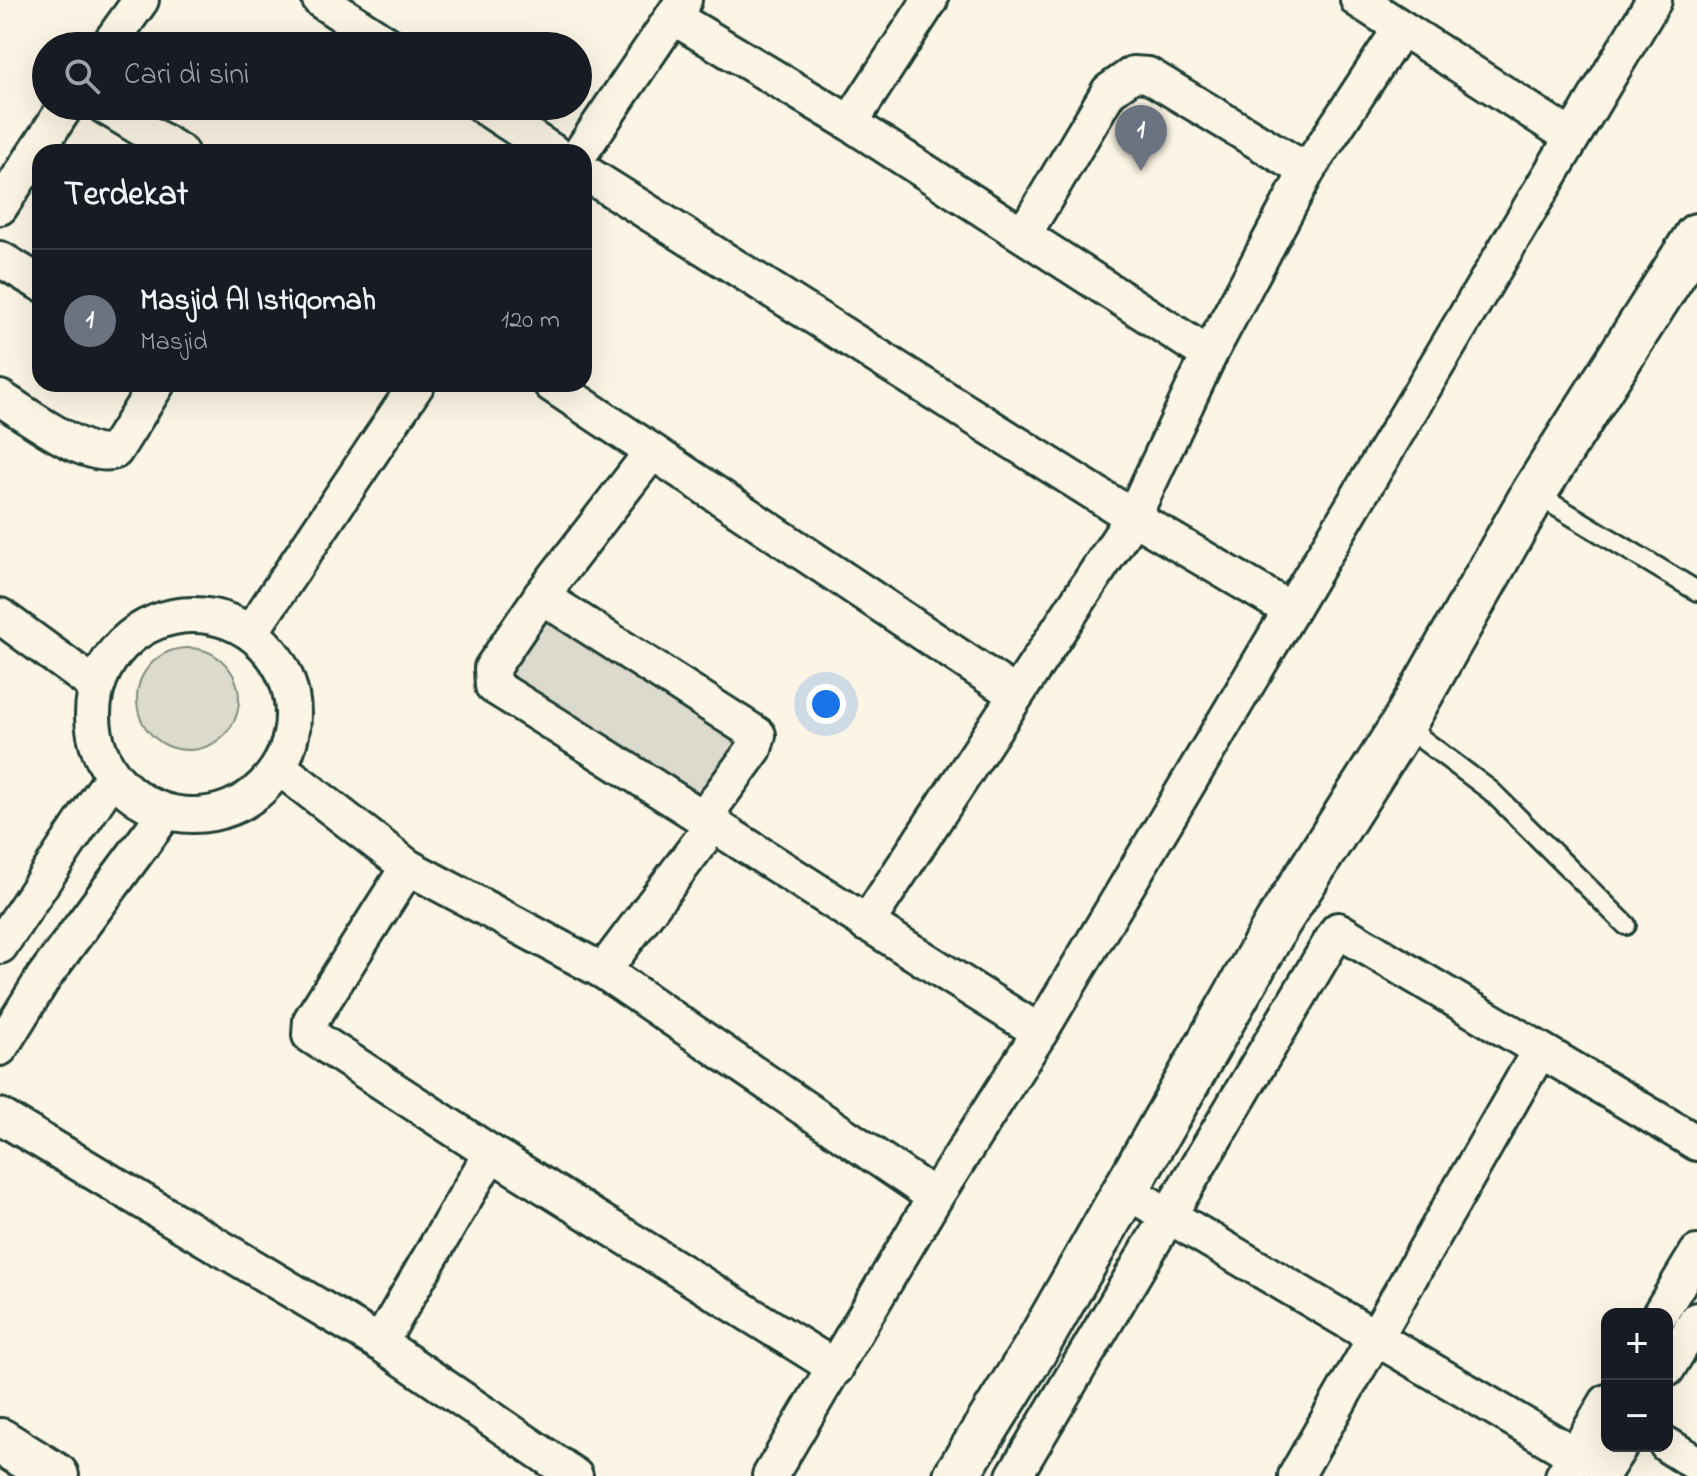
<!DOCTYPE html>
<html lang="id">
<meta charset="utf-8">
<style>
body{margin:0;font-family:"Indie Flower",sans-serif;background:#20242c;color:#f1f3f6}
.controls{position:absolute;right:24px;bottom:24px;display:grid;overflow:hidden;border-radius:16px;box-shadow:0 8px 32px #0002}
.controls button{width:72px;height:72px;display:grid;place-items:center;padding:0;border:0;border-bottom:2px solid #363941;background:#171b24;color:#f1f3f6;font:40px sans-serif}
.you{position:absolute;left:826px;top:704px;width:28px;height:28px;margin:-20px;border:6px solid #fff;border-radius:50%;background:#1a73e8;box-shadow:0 0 0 12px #1a73e833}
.badge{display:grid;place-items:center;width:52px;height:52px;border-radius:50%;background:#7c3aed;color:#fff;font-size:26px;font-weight:700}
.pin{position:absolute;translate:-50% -66px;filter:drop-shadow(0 2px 4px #0008)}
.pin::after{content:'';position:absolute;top:42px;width:28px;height:24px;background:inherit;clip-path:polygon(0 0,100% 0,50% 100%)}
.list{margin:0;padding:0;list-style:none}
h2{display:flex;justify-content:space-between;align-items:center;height:104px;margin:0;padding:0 32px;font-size:34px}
h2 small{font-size:26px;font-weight:400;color:#9ea1a6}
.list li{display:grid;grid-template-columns:52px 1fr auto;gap:24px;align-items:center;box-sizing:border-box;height:144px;padding:0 32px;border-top:2px solid #363941}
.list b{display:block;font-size:30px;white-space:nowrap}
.list p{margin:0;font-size:26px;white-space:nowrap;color:#9ea1a6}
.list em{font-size:26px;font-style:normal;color:#9ea1a6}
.icon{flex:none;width:44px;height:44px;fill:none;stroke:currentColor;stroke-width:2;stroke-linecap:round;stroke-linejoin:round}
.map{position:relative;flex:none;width:1697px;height:1476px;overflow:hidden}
.search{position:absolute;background:#171b24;box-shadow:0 8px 32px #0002;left:32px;top:32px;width:560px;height:88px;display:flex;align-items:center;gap:20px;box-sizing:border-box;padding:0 28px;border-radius:44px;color:#9ea1a6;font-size:30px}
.panel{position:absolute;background:#171b24;box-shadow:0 8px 32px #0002;left:32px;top:144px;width:560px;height:248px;border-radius:24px}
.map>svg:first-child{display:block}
</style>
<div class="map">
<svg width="1697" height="1476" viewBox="0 0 1697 1476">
<rect width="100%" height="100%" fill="#fcf5e5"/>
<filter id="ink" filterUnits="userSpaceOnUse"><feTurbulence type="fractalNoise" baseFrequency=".0125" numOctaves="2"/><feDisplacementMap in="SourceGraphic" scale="16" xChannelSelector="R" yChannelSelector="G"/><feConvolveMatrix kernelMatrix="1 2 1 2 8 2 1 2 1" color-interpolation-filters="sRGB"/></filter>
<g filter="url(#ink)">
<g fill="#dcdacc" stroke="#7e8c80" stroke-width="2">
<polygon points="542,597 758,736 705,814 493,681"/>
<circle cx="188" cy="699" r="51"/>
</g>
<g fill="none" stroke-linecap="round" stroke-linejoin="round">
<g stroke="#1f3d34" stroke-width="24">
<g id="service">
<polyline points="1534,493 1697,591"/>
<polyline points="1403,725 1491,791 1626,925"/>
</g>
</g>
<g stroke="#1f3d34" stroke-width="40">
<g id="minor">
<polyline points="320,0 390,46"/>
<polyline points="1358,0 1570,136"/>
<polyline points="673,17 850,123 1209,355"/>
<polyline points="108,46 141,0"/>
<polyline points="104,106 180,152"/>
<polyline points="483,106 553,152"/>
<polyline points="850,123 930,0"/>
<polyline points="581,152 684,0"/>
<polyline points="584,172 1133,517 1289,609"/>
<polyline points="0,207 66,106"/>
<polyline points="1024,234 1109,91 1133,74 1148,75 1307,171"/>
<polyline points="0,259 40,283"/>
<polyline points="551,384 1015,694"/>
<path d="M0,398C25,413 88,462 115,451L157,384"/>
<path d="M652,452L541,596L492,668L493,686C677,799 856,918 1040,1032"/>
<polyline points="541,596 758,735 754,749 705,816"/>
<circle cx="193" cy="715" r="100"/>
<polyline points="0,616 96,686"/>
<polyline points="251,632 417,384"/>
<polyline points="280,768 408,867 603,971 935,1197"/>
<polyline points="408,867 311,1020 310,1035 491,1153 836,1368"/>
<polyline points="866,924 1133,517 1209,355 1307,171 1401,28"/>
<polyline points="0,946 113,776"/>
<polyline points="603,971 715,822"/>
<polyline points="0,1048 44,977 166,812"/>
<polyline points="0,1116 380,1343 575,1476"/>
<polyline points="1125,1190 1575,1455"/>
<polyline points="1660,1314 1697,1253"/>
<polyline points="380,1343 491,1153"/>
<polyline points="1667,1369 1697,1320"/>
<polyline points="1667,1445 1697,1464"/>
<polyline points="770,1476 935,1197 1040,1032 1654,0"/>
<polyline points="1014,1476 1338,930 1697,1143"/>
<polyline points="1296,1476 1540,1050"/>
<polyline points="1563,1476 1607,1402"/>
<polyline points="1601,1476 1620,1446"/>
</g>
</g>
<g stroke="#1f3d34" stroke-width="50">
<polyline id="tertiary" points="956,1476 1034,1351 1277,924 1403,725 1534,493 1697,236"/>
</g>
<g stroke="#1f3d34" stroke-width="50">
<polyline id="trunk" points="0,1441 56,1476"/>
</g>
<use href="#service" stroke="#fcf5e5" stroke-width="18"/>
<use href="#minor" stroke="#fcf5e5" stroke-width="34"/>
<use href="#tertiary" stroke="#fcf5e5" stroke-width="44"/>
<use href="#trunk" stroke="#fcf5e5" stroke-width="44"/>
</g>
</g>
</svg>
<div class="controls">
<button>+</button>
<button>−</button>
</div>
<div class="you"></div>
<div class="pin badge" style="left:1141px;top:171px;background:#6b7280">1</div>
<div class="search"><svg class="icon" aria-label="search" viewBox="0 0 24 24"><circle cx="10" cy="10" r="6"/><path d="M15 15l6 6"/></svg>Cari di sini</div>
<section class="panel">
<h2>Terdekat<small></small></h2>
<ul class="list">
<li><span class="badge" style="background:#6b7280">1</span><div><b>Masjid Al Istiqomah</b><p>Masjid</p></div><em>120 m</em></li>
</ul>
</section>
</div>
